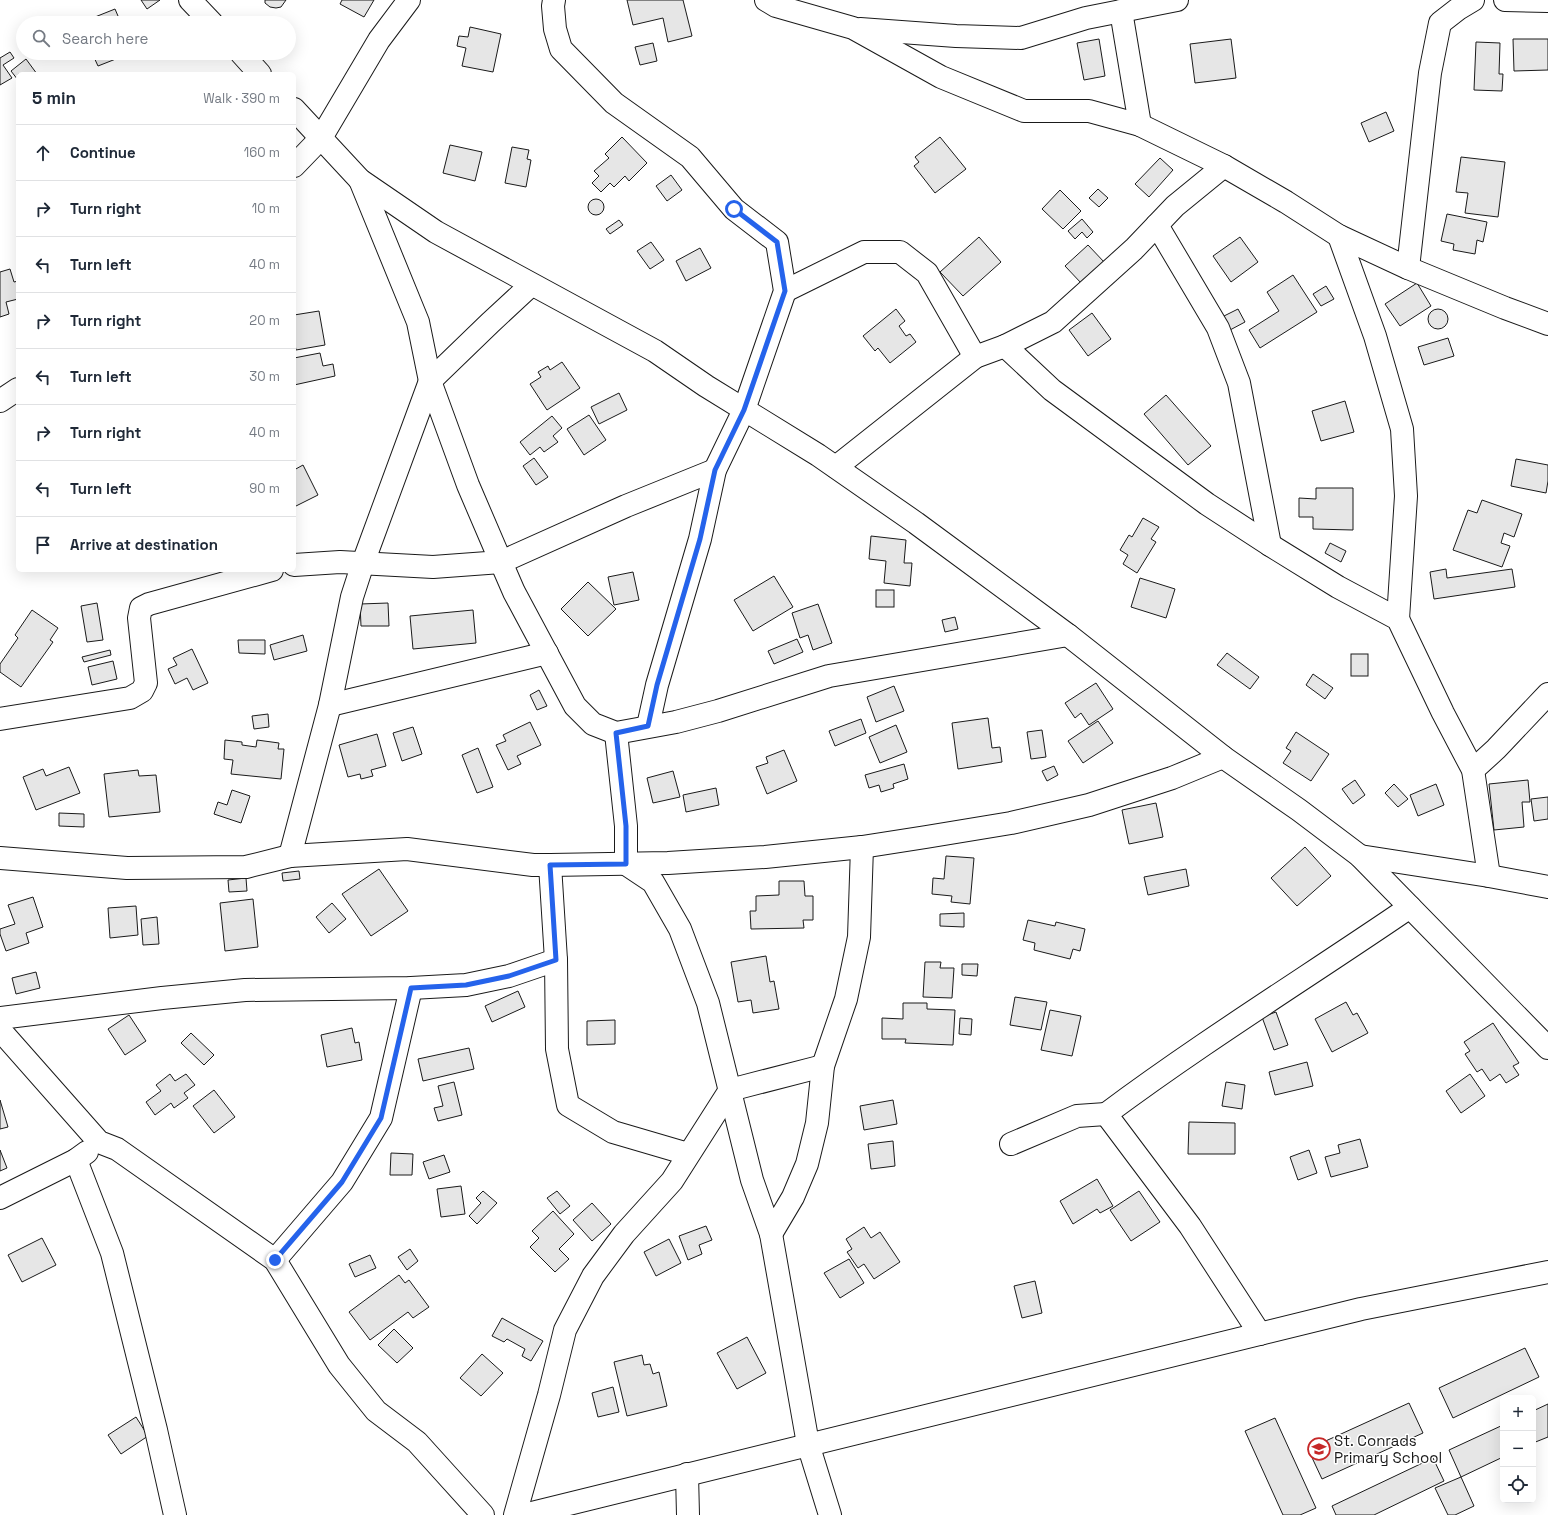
<!DOCTYPE html>
<meta charset="utf-8">
<style>
body{margin:0;font-family:"Space Grotesk",sans-serif;background:#f2f2f3;color:#1f2937}
.controls{position:absolute;right:12px;bottom:12px;display:grid;overflow:hidden;border-radius:6px;box-shadow:0 4px 16px #0002}
.controls button{width:36px;height:36px;display:grid;place-items:center;padding:0;border:0;border-bottom:1px solid #e0e1e3;background:#fff;color:#1f2937;font:20px sans-serif}
.stop{position:absolute;width:12px;height:12px;margin:-9px;border:3px solid #2563eb;border-radius:50%;background:#fff}
.stop.end{background:#2563eb;border-color:#fff;box-shadow:0 1px 4px #0008}
.list{margin:0;padding:0;list-style:none}
h2{display:flex;justify-content:space-between;align-items:center;height:52px;margin:0;padding:0 16px;font-size:17px}
h2 small{font-size:13px;font-weight:400;color:#747a83}
.list li{display:grid;grid-template-columns:26px 1fr auto;gap:12px;align-items:center;box-sizing:border-box;height:56px;padding:0 16px;border-top:1px solid #e0e1e3}
.list b{display:block;font-size:15px;white-space:nowrap}
.list em{font-size:13px;font-style:normal;color:#747a83}
.icon{flex:none;width:22px;height:22px;fill:none;stroke:currentColor;stroke-width:2;stroke-linecap:round;stroke-linejoin:round}
.map{position:relative;flex:none;width:1548px;height:1515px;overflow:hidden}
.search{position:absolute;background:#fff;box-shadow:0 4px 16px #0002;left:16px;top:16px;width:280px;height:44px;display:flex;align-items:center;gap:10px;box-sizing:border-box;padding:0 14px;border-radius:22px;color:#747a83;font-size:15px}
.panel{position:absolute;background:#fff;box-shadow:0 4px 16px #0002;left:16px;top:72px;width:280px;height:500px;border-radius:6px}
.map>svg:first-child{display:block}
</style>
<div class="map">
<svg width="1548" height="1515" viewBox="0 0 1548 1515">
<rect width="100%" height="100%" fill="#fff"/>
<g fill="#e6e6e6" stroke="#1a1a1a">
<polygon points="141,0 160,0 147,9"/>
<polygon points="265,0 286,0 281,7 276,8 270,7 265,3"/>
<polygon points="342,0 374,0 364,17 340,4"/>
<polygon points="627,0 683,0 692,36 668,42 663,18 633,25"/>
<polygon points="115,9 121,23 80,23"/>
<polygon points="160,19 166,21 168,23 153,23"/>
<polygon points="470,27 501,34 493,72 462,66 466,48 457,46 459,36 468,37"/>
<polygon points="1099,39 1105,76 1084,80 1077,43"/>
<polygon points="1231,39 1236,78 1195,83 1190,44"/>
<polygon points="1513,39 1548,39 1548,70 1514,71"/>
<polygon points="1476,42 1500,43 1499,74 1503,74 1502,91 1474,90"/>
<polygon points="653,43 657,61 640,65 635,47"/>
<polygon points="10,52 14,58 3,65 12,78 0,85 0,58"/>
<polygon points="92,53 131,53 98,66"/>
<polygon points="26,59 37,74 18,74 18,80 11,71"/>
<polygon points="1386,112 1394,131 1369,142 1361,123"/>
<polygon points="622,137 647,163 629,181 625,176 614,187 610,183 601,192 592,183 599,176 594,171 609,158 605,154"/>
<polygon points="940,137 966,169 935,193 914,166 919,162 915,157"/>
<polygon points="450,145 482,152 475,181 443,173"/>
<polygon points="512,147 529,150 527,159 531,160 526,187 505,183"/>
<polygon points="1461,157 1505,162 1498,217 1465,213 1468,193 1456,192"/>
<polygon points="1160,158 1173,170 1149,197 1135,184"/>
<polygon points="671,175 682,190 667,201 656,186"/>
<polygon points="1098,189 1108,198 1099,207 1089,198"/>
<polygon points="1060,190 1081,211 1063,229 1042,209"/>
<circle cx="596" cy="207" r="8"/>
<polygon points="1447,214 1487,222 1483,242 1477,240 1475,254 1453,250 1454,244 1441,241"/>
<polygon points="1082,219 1093,232 1087,238 1082,232 1075,239 1068,231"/>
<polygon points="619,220 623,225 610,234 606,229"/>
<polygon points="979,237 1001,262 963,296 940,272"/>
<polygon points="1240,237 1258,262 1231,282 1213,256"/>
<polygon points="651,242 664,260 650,269 637,251"/>
<polygon points="1088,245 1105,263 1082,284 1065,266"/>
<polygon points="700,248 711,268 686,281 676,261"/>
<polygon points="10,269 14,282 18,281 18,299 6,302 9,314 0,317 0,272"/>
<polygon points="1293,275 1317,312 1260,348 1249,330 1279,311 1267,292"/>
<polygon points="1417,283 1431,306 1400,326 1385,304"/>
<polygon points="1326,286 1334,299 1321,306 1313,294"/>
<circle cx="1438" cy="319" r="10"/>
<polygon points="896,309 905,321 899,326 906,336 910,334 916,342 890,363 878,348 875,351 863,336"/>
<polygon points="1238,309 1245,322 1230,330 1222,317"/>
<polygon points="319,311 325,345 296,350 294,339 294,315"/>
<polygon points="1092,313 1111,339 1088,356 1069,330"/>
<polygon points="1448,338 1454,356 1424,365 1418,347"/>
<polygon points="320,353 323,366 333,364 335,376 294,385 294,358"/>
<polygon points="562,362 580,388 547,410 530,384 541,377 538,372 548,366 550,370"/>
<polygon points="619,393 627,410 599,424 591,407"/>
<polygon points="1166,395 1211,446 1188,465 1144,414"/>
<polygon points="1345,401 1354,432 1321,441 1312,411"/>
<polygon points="589,415 606,440 584,455 567,429"/>
<polygon points="552,416 562,428 553,436 558,442 544,452 540,447 530,455 520,442"/>
<polygon points="534,458 548,477 536,485 523,466"/>
<polygon points="1516,459 1548,465 1548,481 1546,493 1511,486"/>
<polygon points="303,465 318,495 294,507 294,470"/>
<polygon points="1316,488 1353,488 1353,530 1313,529 1313,517 1299,517 1299,498 1316,499"/>
<polygon points="1482,500 1522,514 1514,537 1504,533 1501,543 1510,546 1502,567 1453,550 1468,510 1477,513"/>
<polygon points="1143,518 1159,527 1151,539 1156,542 1137,573 1123,564 1128,555 1120,550 1129,535 1132,537"/>
<polygon points="871,536 906,540 904,563 912,563 910,586 884,583 886,561 869,559"/>
<polygon points="1330,543 1346,551 1341,562 1325,553"/>
<polygon points="1446,569 1447,578 1512,569 1515,587 1434,599 1430,572"/>
<polygon points="633,572 639,600 614,605 608,577"/>
<polygon points="774,576 793,607 753,631 734,600"/>
<polygon points="1140,578 1175,589 1166,618 1131,607"/>
<polygon points="588,582 616,609 588,636 561,609"/>
<rect x="876" y="590" width="18" height="17"/>
<polygon points="97,603 103,640 87,642 81,606"/>
<polygon points="388,603 389,626 361,626 360,604"/>
<polygon points="818,604 832,643 813,650 808,635 800,638 792,613"/>
<polygon points="32,610 58,628 50,640 53,642 21,687 0,672 0,664 18,638 15,635"/>
<polygon points="473,610 476,643 413,649 410,616"/>
<polygon points="955,617 958,629 945,632 942,620"/>
<polygon points="303,635 307,651 274,660 270,645"/>
<polygon points="797,639 803,652 774,664 768,651"/>
<polygon points="238,640 265,640 265,654 239,653"/>
<polygon points="192,649 208,683 193,690 187,678 175,684 168,669 177,665 173,658"/>
<polygon points="110,650 111,655 84,662 82,657"/>
<polygon points="1227,653 1259,677 1250,689 1217,665"/>
<rect x="1351" y="654" width="17" height="22"/>
<polygon points="113,661 117,679 92,685 88,667"/>
<polygon points="1313,674 1333,688 1325,699 1306,685"/>
<polygon points="1096,683 1113,709 1089,725 1081,713 1075,718 1065,703"/>
<polygon points="894,686 904,711 876,722 867,697"/>
<polygon points="539,690 547,706 537,710 530,695"/>
<polygon points="268,714 269,727 254,729 252,716"/>
<polygon points="988,718 992,748 1000,747 1002,762 958,769 952,723"/>
<polygon points="861,719 866,733 835,746 829,731"/>
<polygon points="1098,721 1113,743 1083,763 1068,741"/>
<polygon points="530,722 541,745 517,756 521,764 508,770 496,745 506,741 503,735"/>
<polygon points="896,725 907,752 880,763 869,737"/>
<polygon points="413,727 422,754 402,761 393,733"/>
<polygon points="1042,730 1046,757 1031,759 1027,732"/>
<polygon points="1296,732 1329,754 1311,781 1283,763 1291,751 1286,748"/>
<polygon points="377,734 386,766 371,770 373,776 361,779 360,774 348,777 339,745"/>
<polygon points="225,740 242,742 242,745 256,747 257,740 279,743 278,749 284,749 281,779 231,774 233,760 224,759"/>
<polygon points="478,748 493,787 477,793 462,755"/>
<polygon points="784,750 797,781 767,794 756,767 768,763 766,757"/>
<polygon points="904,764 908,779 893,784 894,788 881,792 879,785 869,788 865,775"/>
<polygon points="1054,766 1058,775 1047,781 1042,771"/>
<polygon points="69,767 80,793 36,810 23,777 43,769 46,776"/>
<polygon points="138,770 139,776 156,775 160,812 109,817 104,774"/>
<polygon points="673,771 680,797 653,803 647,778"/>
<polygon points="1355,780 1365,795 1353,804 1342,789"/>
<polygon points="1528,780 1530,802 1522,802 1524,827 1494,830 1489,784"/>
<polygon points="1394,784 1408,799 1398,807 1385,793"/>
<polygon points="1436,784 1444,805 1418,816 1410,795"/>
<polygon points="716,788 719,805 686,812 683,795"/>
<polygon points="232,790 250,796 241,823 214,814 218,802 227,805"/>
<polygon points="1548,797 1548,819 1534,821 1531,799"/>
<polygon points="1156,803 1163,837 1129,844 1122,810"/>
<polygon points="59,813 84,814 84,827 59,826"/>
<polygon points="1305,847 1331,876 1297,906 1271,878"/>
<polygon points="946,856 974,858 970,904 951,902 952,896 932,894 933,878 944,879"/>
<polygon points="379,869 408,911 371,936 342,894"/>
<polygon points="1186,869 1189,886 1148,895 1144,877"/>
<polygon points="299,871 300,879 283,881 282,873"/>
<polygon points="246,878 247,891 229,892 228,880"/>
<polygon points="779,881 804,881 805,896 813,896 813,920 803,920 804,928 751,929 750,911 756,911 756,896 779,895"/>
<polygon points="33,897 43,927 26,933 29,943 6,951 0,934 0,929 15,924 8,905"/>
<polygon points="253,899 258,947 225,951 220,903"/>
<polygon points="332,903 346,919 329,933 316,917"/>
<polygon points="136,906 138,935 110,938 108,908"/>
<polygon points="964,913 964,927 940,926 940,914"/>
<polygon points="157,917 159,944 143,945 141,919"/>
<polygon points="1028,920 1055,926 1056,922 1085,929 1080,951 1073,949 1070,959 1034,950 1035,943 1023,940"/>
<polygon points="766,956 770,982 774,981 779,1009 753,1013 751,1000 738,1002 731,962"/>
<polygon points="925,962 941,962 940,968 954,968 952,998 923,997"/>
<polygon points="962,964 978,964 977,976 962,975"/>
<polygon points="36,972 40,988 16,994 12,978"/>
<polygon points="518,991 525,1007 492,1022 485,1006"/>
<polygon points="1015,997 1047,1002 1041,1030 1010,1025"/>
<polygon points="1346,1002 1353,1015 1357,1013 1368,1033 1332,1052 1315,1019"/>
<polygon points="903,1003 927,1003 927,1009 955,1010 953,1045 905,1043 906,1039 882,1039 882,1018 903,1019"/>
<polygon points="1050,1010 1081,1016 1072,1056 1041,1050"/>
<polygon points="1276,1012 1288,1045 1274,1050 1262,1017"/>
<polygon points="129,1015 146,1041 125,1055 108,1029"/>
<polygon points="960,1018 972,1019 971,1035 959,1034"/>
<polygon points="615,1020 615,1044 587,1045 587,1021"/>
<polygon points="1493,1023 1519,1063 1513,1066 1519,1075 1506,1083 1500,1074 1490,1081 1482,1069 1477,1072 1465,1054 1470,1051 1464,1042"/>
<polygon points="352,1028 355,1043 359,1042 362,1060 327,1067 321,1035"/>
<polygon points="191,1033 214,1055 204,1065 181,1043"/>
<polygon points="469,1048 474,1069 423,1081 418,1059"/>
<polygon points="1307,1062 1313,1086 1275,1095 1269,1072"/>
<polygon points="170,1074 175,1081 186,1074 195,1085 184,1093 188,1098 174,1108 171,1103 155,1115 146,1102 161,1091 156,1085"/>
<polygon points="1470,1074 1485,1096 1461,1113 1446,1091"/>
<polygon points="454,1082 462,1115 438,1121 434,1108 443,1106 438,1086"/>
<polygon points="1226,1082 1245,1085 1242,1109 1222,1106"/>
<polygon points="214,1090 235,1117 214,1133 193,1106"/>
<polygon points="0,1100 8,1127 0,1129"/>
<polygon points="893,1100 897,1124 864,1130 860,1106"/>
<polygon points="1189,1122 1235,1123 1235,1154 1188,1154"/>
<polygon points="1360,1139 1368,1167 1331,1177 1325,1157 1340,1153 1338,1145"/>
<polygon points="893,1141 895,1166 871,1169 868,1144"/>
<polygon points="0,1150 7,1168 0,1171"/>
<polygon points="1309,1150 1317,1173 1298,1180 1290,1157"/>
<polygon points="391,1153 413,1154 412,1175 390,1175"/>
<polygon points="444,1155 450,1172 429,1179 423,1162"/>
<polygon points="1097,1179 1113,1206 1100,1213 1097,1209 1073,1224 1060,1201"/>
<polygon points="461,1186 465,1214 441,1217 437,1189"/>
<polygon points="483,1191 497,1203 477,1224 469,1216 481,1203 476,1198"/>
<polygon points="557,1191 570,1206 560,1214 547,1198"/>
<polygon points="1139,1191 1160,1222 1131,1241 1110,1210"/>
<polygon points="592,1203 611,1224 592,1241 573,1220"/>
<polygon points="553,1211 574,1234 559,1249 569,1259 555,1272 530,1247 539,1238 532,1231"/>
<polygon points="706,1226 712,1240 699,1245 702,1254 688,1260 679,1236"/>
<polygon points="864,1227 871,1238 880,1232 900,1262 874,1279 864,1264 858,1268 847,1252 852,1249 846,1239"/>
<polygon points="42,1238 56,1265 22,1282 8,1255"/>
<polygon points="669,1239 681,1263 656,1276 644,1252"/>
<polygon points="410,1249 418,1261 407,1270 398,1257"/>
<polygon points="370,1255 376,1268 355,1277 349,1264"/>
<polygon points="849,1259 864,1283 840,1298 824,1273"/>
<polygon points="399,1275 405,1283 409,1280 429,1307 413,1318 408,1312 370,1340 349,1312"/>
<polygon points="1035,1281 1042,1313 1022,1318 1014,1286"/>
<polygon points="502,1318 543,1341 531,1361 522,1356 525,1349 507,1339 504,1342 492,1336"/>
<polygon points="394,1329 413,1348 397,1363 378,1345"/>
<polygon points="747,1337 766,1373 737,1389 717,1353"/>
<polygon points="1525,1348 1539,1377 1453,1418 1439,1388"/>
<polygon points="482,1354 503,1373 481,1396 460,1378"/>
<polygon points="642,1355 644,1365 650,1364 653,1374 659,1372 667,1406 627,1416 614,1362"/>
<polygon points="613,1387 619,1412 598,1417 592,1393"/>
<polygon points="1409,1403 1423,1433 1322,1479 1308,1449"/>
<polygon points="1548,1404 1548,1437 1533,1443 1533,1411"/>
<polygon points="136,1417 148,1436 121,1454 108,1435"/>
<polygon points="1275,1418 1316,1508 1300,1515 1283,1515 1245,1431"/>
<polygon points="1503,1425 1503,1457 1461,1477 1449,1450"/>
<polygon points="1433,1458 1444,1481 1374,1515 1336,1515 1332,1506"/>
<polygon points="1461,1477 1474,1506 1455,1515 1448,1515 1435,1488"/>
</g>
<g fill="none" stroke-linecap="round" stroke-linejoin="round">
<g stroke="#1a1a1a" stroke-width="24">
<g id="minor">
<polyline points="190,0 212,23"/>
<polyline points="554,0 553,6 555,29 561,49 614,103 690,157 734,209 777,242 785,291 744,410 715,470 700,539 657,685 648,726"/>
<polyline points="766,0 776,6 853,28 941,77 1024,111 1089,111 1140,125 1224,166 1286,202 1339,236 1408,268 1505,308 1548,324"/>
<polyline points="1505,0 1548,1"/>
<polyline points="1121,11 1140,125"/>
<polyline points="860,29 956,36 1021,38 1086,18 1177,0"/>
<polyline points="241,53 260,74"/>
<polyline points="294,109 360,180 436,232 655,351 706,386 818,455 916,523 1068,635 1223,757 1299,810 1360,856 1548,1048"/>
<polyline points="294,166 321,138 379,40 409,0"/>
<polyline points="360,180 418,322 430,381 468,485 501,562 514,592 575,706 593,724 616,733 676,722 718,711 829,676 1068,635"/>
<polyline points="1157,225 1218,328 1239,383 1270,545"/>
<polyline points="1339,236 1375,336 1402,429 1406,496 1398,619"/>
<polyline points="1408,268 1430,73 1440,23 1458,9 1473,0"/>
<polyline points="785,291 864,252 900,252 927,273 975,357"/>
<polyline points="1005,346 1052,390 1207,504 1270,545 1338,587 1398,619 1443,713 1473,770 1489,876"/>
<polyline points="0,401 18,389"/>
<polyline points="836,467 975,357 1005,346 1053,322 1134,249 1175,206 1224,166"/>
<polyline points="294,565 340,562 433,567 501,562 626,506 715,470"/>
<polyline points="330,705 547,653"/>
<polyline points="0,719 130,698 142,691 146,683 139,618 141,608 149,604 272,570"/>
<polyline points="616,733 626,826 626,864 653,882 680,929 708,1003 752,1180 771,1234 793,1197 807,1164 817,1123 823,1066 846,999 859,937 862,847"/>
<polyline points="1473,770 1496,749 1548,694"/>
<polyline points="290,856 330,705 352,597 363,563 430,381 490,323 531,285"/>
<polyline points="1360,856 1489,876 1548,887"/>
<polyline points="0,858 127,868 246,867 290,856 407,849 533,865 550,865 668,863 765,857 862,847 926,837 1011,823 1089,805 1172,778 1223,757"/>
<polyline points="550,865 556,960 557,1049 568,1105 613,1132 688,1154"/>
<polyline points="0,1018 162,998 245,990 411,988 466,985 509,976 556,960"/>
<polyline points="0,1030 99,1142 117,1149 275,1260 339,1365 376,1411 417,1442 483,1515"/>
<polyline points="1011,1144 1077,1116 1106,1114"/>
<polyline points="76,1160 112,1253 156,1430 175,1515"/>
<polyline points="0,1198 76,1160 87,1152"/>
<polyline points="771,1234 808,1444 830,1515"/>
<polyline points="275,1260 342,1182 381,1118 411,988"/>
<path d="M1260,1334L1190,1226L1106,1114C1204,1041 1309,976 1410,907"/>
<polyline points="687,1474 688,1515"/>
<polyline points="515,1515 549,1395 565,1330 593,1276 624,1234 672,1181 730,1090 823,1066"/>
</g>
</g>
<g stroke="#1a1a1a" stroke-width="24">
<polyline id="major" points="524,1515 1361,1309 1548,1272"/>
</g>
<use href="#minor" stroke="#fff" stroke-width="22"/>
<use href="#major" stroke="#fff" stroke-width="22"/>
</g>
<g fill="none" stroke-linecap="round" stroke-linejoin="round">
<polyline stroke="#2563eb" stroke-width="5" points="275,1260 342,1182 381,1118 411,988 466,985 509,976 556,960 550,865 626,864 626,826 616,733 648,726 657,685 700,539 715,470 744,410 785,291 777,242 734,209"/>
</g>
<defs>
<g id="school-ring" transform="scale(1.15)"><circle r="9.5" fill="#fff" stroke="#c62828" stroke-width="1.5"/><path d="M0-5L7-2L0 1L-7-2ZM-4 1L0 2.5L4 1V4Q0 6-4 4Z" fill="#c62828"/></g>
</defs>
<g fill-rule="evenodd">
<use href="#school-ring" x="1319" y="1449"/>
</g>
<g text-anchor="middle" dominant-baseline="central" stroke-width="3" stroke-linejoin="round" paint-order="stroke">
<g font-size="15" fill="#1a1a1a" stroke="#fff" text-anchor="start">
<text x="1334" y="1440">St. Conrads<tspan x="1334" dy="17">Primary School</tspan></text>
</g>
</g>
</svg>
<div class="controls">
<button>+</button>
<button>−</button>
<button><svg class="icon" aria-label="locate" viewBox="0 0 24 24"><circle cx="12" cy="12" r="6"/><path d="M12 2v4M12 18v4M2 12h4M18 12h4"/></svg></button>
</div>
<div class="stop" style="left:734px;top:209px"></div>
<div class="stop end" style="left:275px;top:1260px"></div>
<div class="search"><svg class="icon" aria-label="search" viewBox="0 0 24 24"><circle cx="10" cy="10" r="6"/><path d="M15 15l6 6"/></svg>Search here</div>
<section class="panel">
<h2>5 min<small>Walk · 390 m</small></h2>
<ul class="list">
<li><svg class="icon" aria-label="ahead" viewBox="0 0 24 24"><path d="M12 20V5M6 11l6-6 6 6"/></svg><div><b>Continue</b></div><em>160 m</em></li>
<li><svg class="icon" aria-label="right" viewBox="0 0 24 24"><path d="M7 20v-9h11M14 6l5 5-5 5"/></svg><div><b>Turn right</b></div><em>10 m</em></li>
<li><svg class="icon" aria-label="left" viewBox="0 0 24 24"><path d="M17 20v-9H6M10 6l-5 5 5 5"/></svg><div><b>Turn left</b></div><em>40 m</em></li>
<li><svg class="icon" aria-label="right" viewBox="0 0 24 24"><path d="M7 20v-9h11M14 6l5 5-5 5"/></svg><div><b>Turn right</b></div><em>20 m</em></li>
<li><svg class="icon" aria-label="left" viewBox="0 0 24 24"><path d="M17 20v-9H6M10 6l-5 5 5 5"/></svg><div><b>Turn left</b></div><em>30 m</em></li>
<li><svg class="icon" aria-label="right" viewBox="0 0 24 24"><path d="M7 20v-9h11M14 6l5 5-5 5"/></svg><div><b>Turn right</b></div><em>40 m</em></li>
<li><svg class="icon" aria-label="left" viewBox="0 0 24 24"><path d="M17 20v-9H6M10 6l-5 5 5 5"/></svg><div><b>Turn left</b></div><em>90 m</em></li>
<li><svg class="icon" aria-label="arrive" viewBox="0 0 24 24"><path d="M6 21V4h12l-3 4 3 4H6"/></svg><div><b>Arrive at destination</b></div></li>
</ul>
</section>
</div>
